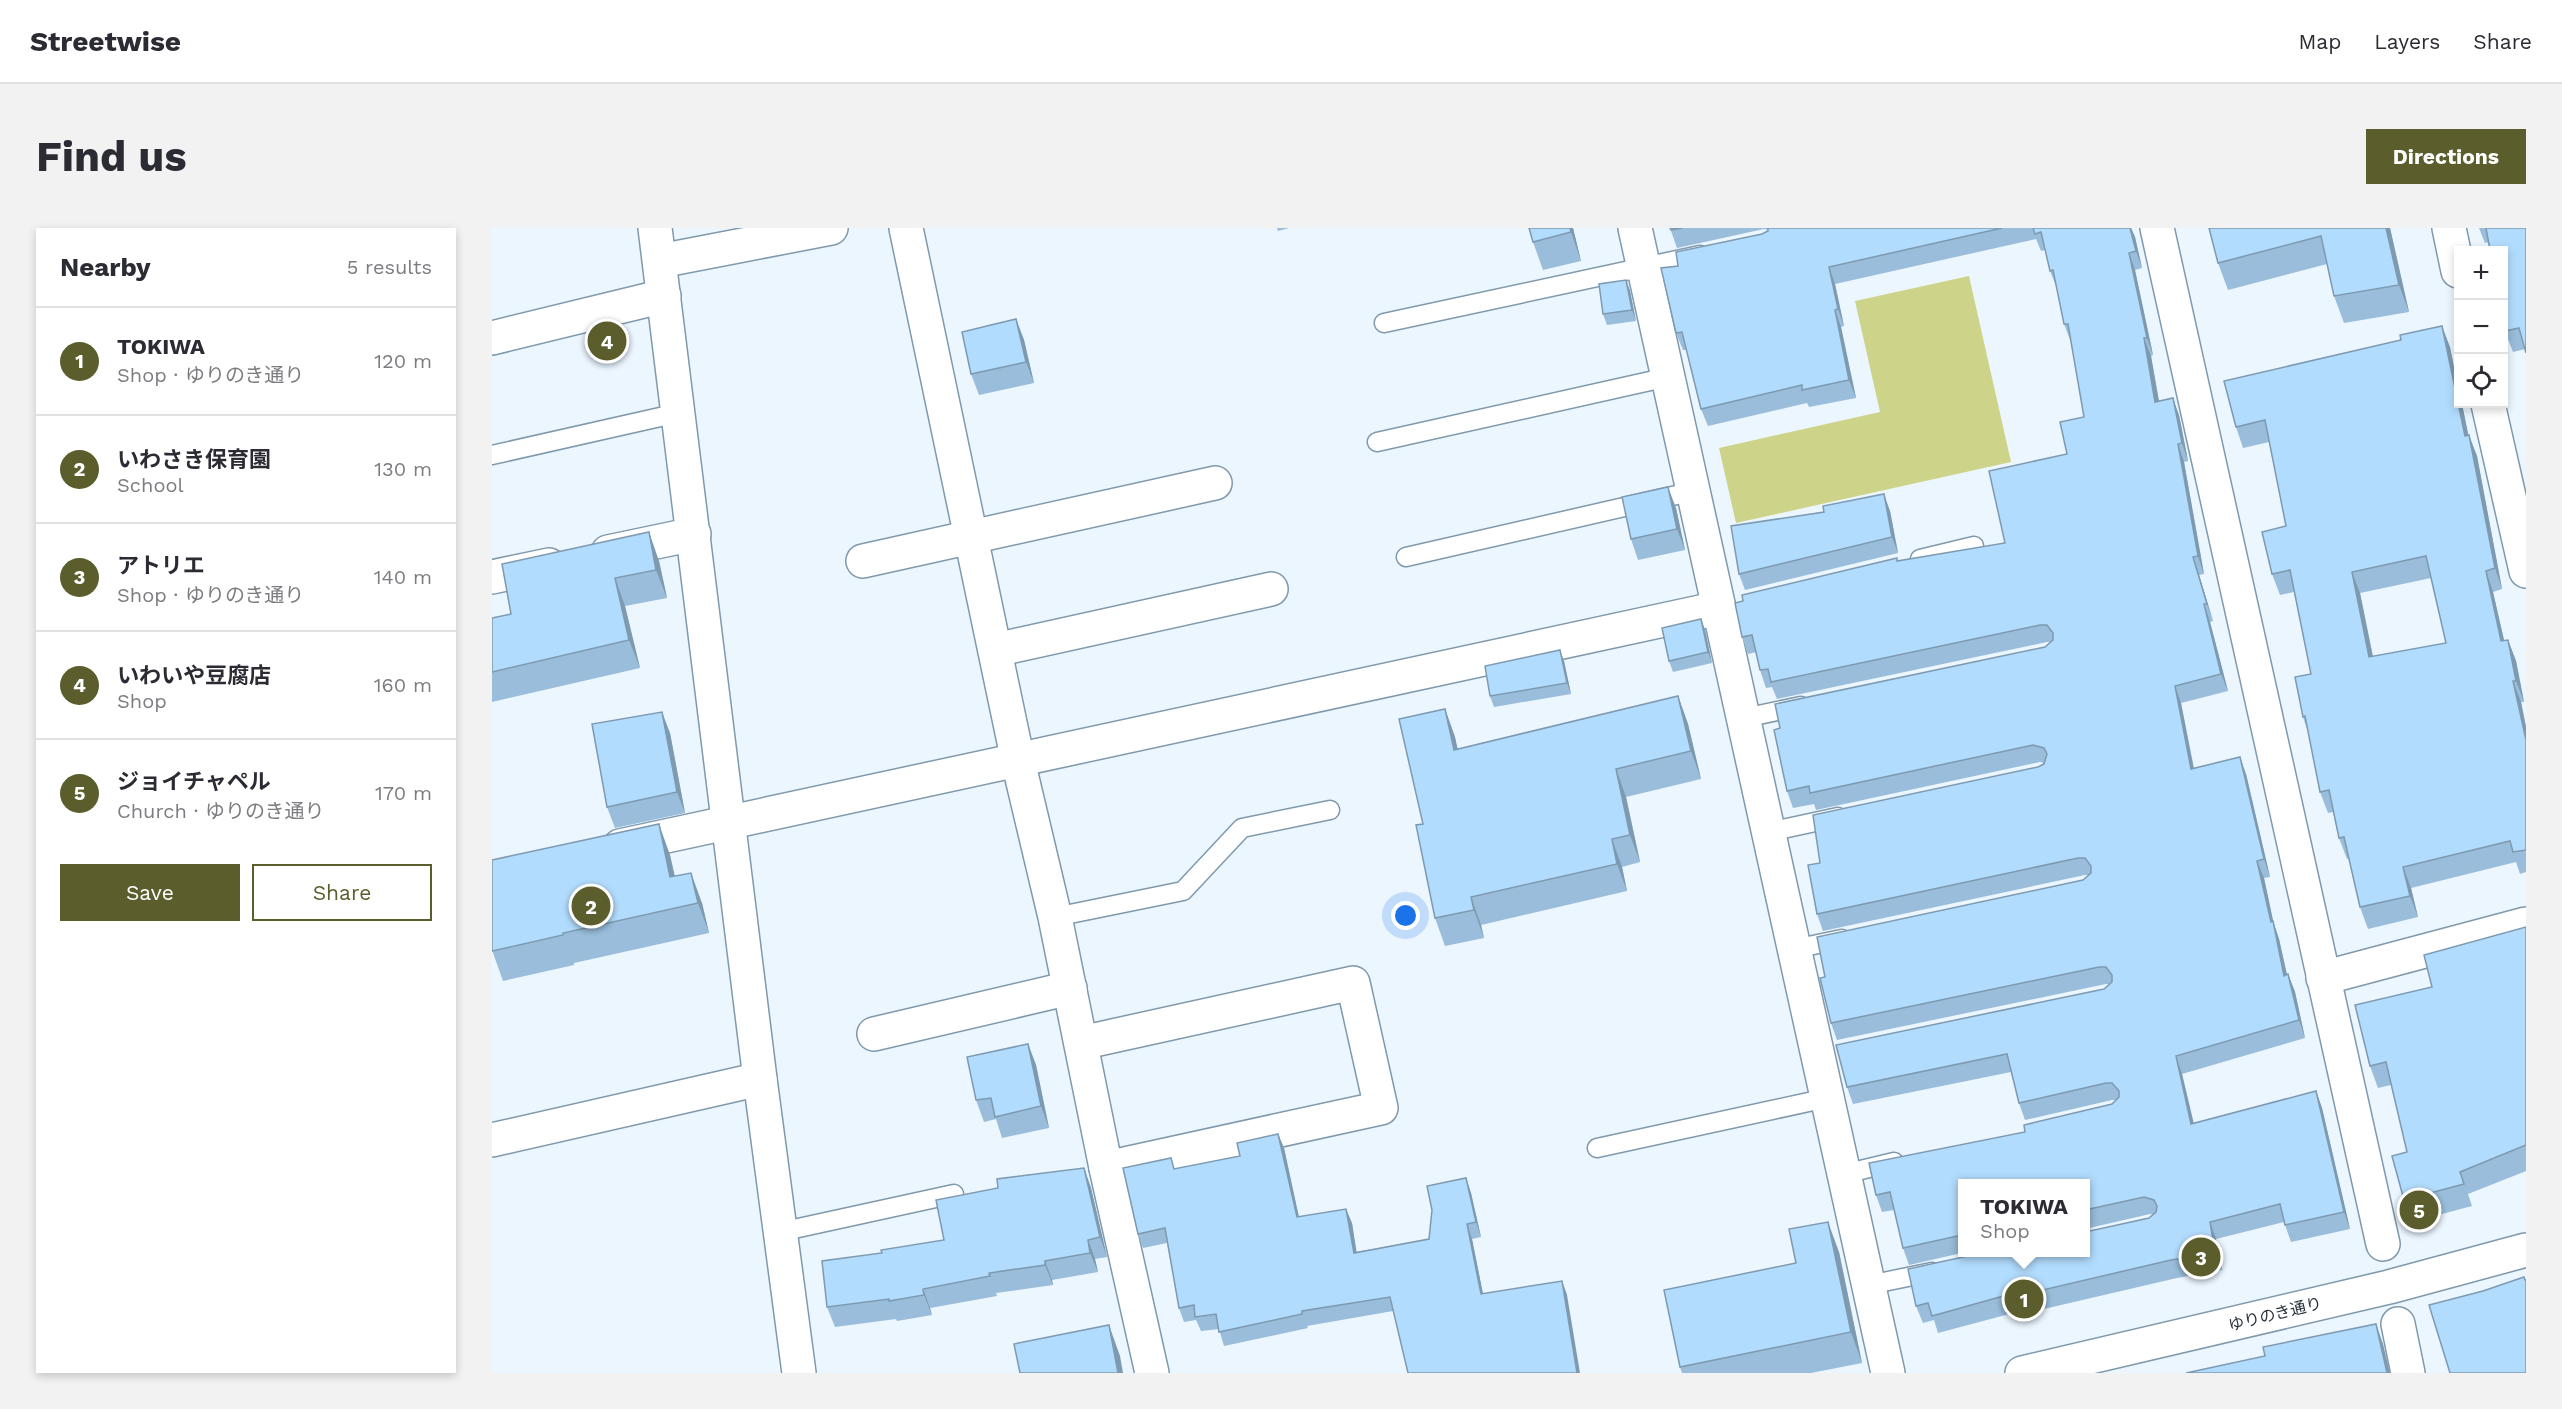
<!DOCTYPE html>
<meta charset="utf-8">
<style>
body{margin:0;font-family:"Work Sans","Noto Sans JP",sans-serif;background:#f2f2f3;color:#2b2b33}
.controls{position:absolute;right:18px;top:18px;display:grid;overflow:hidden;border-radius:0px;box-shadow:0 3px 9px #0003}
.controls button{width:54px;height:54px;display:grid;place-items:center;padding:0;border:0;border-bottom:2px solid #e1e1e2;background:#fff;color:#2b2b33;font:30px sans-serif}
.you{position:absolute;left:914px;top:688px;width:21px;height:21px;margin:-15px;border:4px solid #fff;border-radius:50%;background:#1a73e8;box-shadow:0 0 0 9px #1a73e833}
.badge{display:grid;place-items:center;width:39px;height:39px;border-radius:50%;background:#5b5e2c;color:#fff;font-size:20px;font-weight:700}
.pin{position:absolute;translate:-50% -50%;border:3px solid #fff;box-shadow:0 2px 6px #0006}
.popup{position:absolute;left:1466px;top:951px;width:132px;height:78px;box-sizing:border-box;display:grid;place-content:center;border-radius:0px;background:#fff;filter:drop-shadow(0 2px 4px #0005);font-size:20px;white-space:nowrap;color:#7c7c81}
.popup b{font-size:22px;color:#2b2b33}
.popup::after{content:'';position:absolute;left:50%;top:100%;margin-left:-12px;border:12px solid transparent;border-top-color:#fff}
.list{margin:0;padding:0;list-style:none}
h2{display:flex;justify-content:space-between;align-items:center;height:78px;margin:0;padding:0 24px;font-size:26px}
h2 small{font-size:20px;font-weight:400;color:#7c7c81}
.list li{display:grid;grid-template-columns:39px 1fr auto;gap:18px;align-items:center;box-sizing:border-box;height:108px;padding:0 24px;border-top:2px solid #e1e1e2}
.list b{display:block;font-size:22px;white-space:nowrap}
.list p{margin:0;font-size:20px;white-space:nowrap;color:#7c7c81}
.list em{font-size:20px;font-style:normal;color:#7c7c81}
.actions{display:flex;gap:12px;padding:18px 24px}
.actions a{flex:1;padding:14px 0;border:2px solid #5b5e2c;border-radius:0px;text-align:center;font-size:21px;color:#5b5e2c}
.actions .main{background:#5b5e2c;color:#fff}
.icon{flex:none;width:33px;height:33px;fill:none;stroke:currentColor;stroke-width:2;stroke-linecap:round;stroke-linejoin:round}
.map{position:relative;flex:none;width:2034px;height:1145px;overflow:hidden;border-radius:0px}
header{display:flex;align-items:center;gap:36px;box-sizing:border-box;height:84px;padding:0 30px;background:#fff;border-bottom:2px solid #e1e1e2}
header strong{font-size:28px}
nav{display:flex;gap:33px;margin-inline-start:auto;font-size:21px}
.intro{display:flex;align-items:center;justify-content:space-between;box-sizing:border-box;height:144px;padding:0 36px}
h1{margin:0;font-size:42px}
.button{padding:15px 27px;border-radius:0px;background:#5b5e2c;color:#fff;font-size:21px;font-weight:700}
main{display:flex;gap:36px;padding:0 36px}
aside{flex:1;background:#fff;border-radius:0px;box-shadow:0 3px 9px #0003}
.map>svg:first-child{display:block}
</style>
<header>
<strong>Streetwise</strong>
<nav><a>Map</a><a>Layers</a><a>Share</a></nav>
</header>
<div class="intro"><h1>Find us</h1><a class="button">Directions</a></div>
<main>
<aside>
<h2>Nearby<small>5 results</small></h2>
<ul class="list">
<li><span class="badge">1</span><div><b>TOKIWA</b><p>Shop · ゆりのき通り</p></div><em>120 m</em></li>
<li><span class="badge">2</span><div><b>いわさき保育園</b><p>School</p></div><em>130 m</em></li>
<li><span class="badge">3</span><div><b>アトリエ</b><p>Shop · ゆりのき通り</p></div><em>140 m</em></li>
<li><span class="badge">4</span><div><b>いわいや豆腐店</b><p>Shop</p></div><em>160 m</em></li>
<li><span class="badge">5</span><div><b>ジョイチャペル</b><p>Church · ゆりのき通り</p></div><em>170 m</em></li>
</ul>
<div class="actions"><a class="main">Save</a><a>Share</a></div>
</aside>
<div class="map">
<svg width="2034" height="1145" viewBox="0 0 2034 1145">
<rect width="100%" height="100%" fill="#ebf6ff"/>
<polygon fill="#cdd48a" points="1477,48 1519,234 1244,295 1227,220 1388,184 1363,73"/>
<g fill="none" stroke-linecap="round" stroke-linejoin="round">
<g stroke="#7f99ad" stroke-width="21">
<g id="lane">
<polyline points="892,95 1208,27"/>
<polyline points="885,214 1176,149"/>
<polyline points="0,227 186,185"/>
<polyline points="914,329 1202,263"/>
<polyline points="1428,331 1482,318"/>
<polyline points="1252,490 1309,478"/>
<polyline points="1277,604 1346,589"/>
<polyline points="563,689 691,663 750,600 838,582"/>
<polyline points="1302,721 1350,711"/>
<polyline points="1105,920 1335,870"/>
<polyline points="1352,946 1402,934"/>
<polyline points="288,1004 462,966"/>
<polyline points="1377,1057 1440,1044"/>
</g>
</g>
<g stroke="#7f99ad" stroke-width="36">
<g id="street">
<polyline points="163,0 268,851 307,1145"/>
<polyline points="414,0 526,533 563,689 614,940 660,1145"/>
<polyline points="1143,0 1396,1145"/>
<polyline points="1665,0 1891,1016"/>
<polyline points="1957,0 1966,43"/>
<polyline points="168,33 339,0"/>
<polyline points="0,110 172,68"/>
<polyline points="1996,176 2034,343"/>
<polyline points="116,324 202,306"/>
<polyline points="371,333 723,255"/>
<polyline points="0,349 57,337"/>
<polyline points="503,422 779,361"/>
<polyline points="128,618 1227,380"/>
<polyline points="1831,750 2034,696"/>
<polyline points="382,806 578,760"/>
<polyline points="589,815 861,755 889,880 614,940"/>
<polyline points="0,912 268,851"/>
<polyline points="1906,1096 1916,1145"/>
</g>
</g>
<g stroke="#7f99ad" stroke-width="36">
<polyline id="secondary" points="1530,1145 1897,1059 2034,1022"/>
</g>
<use href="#lane" stroke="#fff" stroke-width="18"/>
<use href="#street" stroke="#fff" stroke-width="33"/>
<use href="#secondary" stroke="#fff" stroke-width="33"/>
</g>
<g fill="#99bdda" fill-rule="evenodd">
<polygon points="785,0 797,0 786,3"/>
<polygon points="1081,0 1089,33 1051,42 1041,14"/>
<polygon points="1178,0 1639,0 1643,9 1650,40 1643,42 1661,127 1659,128 1667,173 1687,187 1696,233 1692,234 1712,346 1707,347 1721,393 1718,394 1736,463 1689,475 1702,540 1754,546 1778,649 1772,650 1781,693 1787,711 1795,747 1796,746 1803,764 1813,810 1690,846 1697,876 1701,895 1824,863 1830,880 1858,1001 1799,1014 1792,994 1724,1011 1730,1042 1685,1050 1522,1088 1521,1085 1446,1105 1442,1092 1431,1095 1424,1078 1657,990 1661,987 1658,986 1593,1001 1593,956 1470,956 1470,1024 1474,1024 1417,1037 1411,1020 1402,982 1390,984 1384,967 1533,904 1620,876 1624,872 1620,872 1533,892 1527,875 1519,844 1361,876 1355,859 1612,761 1617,756 1614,756 1345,812 1339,795 1333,749 1591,652 1596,647 1593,647 1331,703 1325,686 1328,635 1546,539 1552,535 1548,534 1324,582 1322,576 1301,580 1295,563 1553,419 1558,414 1555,414 1285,471 1280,459 1274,460 1268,442 1264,424 1256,426 1250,409 1406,333 1513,315 1575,226 1592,189 1579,114 1572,96 1565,60 1558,43 1553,22 1549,23 1544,11 1343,56 1352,98 1349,99 1364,170 1317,179 1315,175 1216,198 1209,181 1195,122 1191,122 1184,105 1186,38 1270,6 1276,2 1272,1 1185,20"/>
<polygon points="1717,0 1898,0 1917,84 1852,95 1842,68 1835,36 1736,62 1726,35"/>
<polygon points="1987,0 2034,0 2033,121 2021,124 2013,103 1997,14 1993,15"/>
<polygon points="1134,52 1138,63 1144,93 1115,97 1111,86"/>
<polygon points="524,91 532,112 542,155 487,167 479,146"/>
<path d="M1958,119L1966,160V176H1970L1976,207L1985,228L2010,361L2001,364L2012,412H2016L2024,433L2032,474H2029L2034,499V644L2028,646L2024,634L1919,660L1926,689L1876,701L1868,679L1857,631H1855L1847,610L1841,584L1836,585L1828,564L1816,504L1811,489L1819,446L1802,364L1788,367L1780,346L1794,298L1777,214L1751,220L1744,199ZM1939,350L1954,415L1881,428L1868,365Z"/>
<polygon points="1184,280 1193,322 1146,332 1139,311"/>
<polygon points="1398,283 1406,325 1253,362 1247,346"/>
<polygon points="167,333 175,370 133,378 148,440 0,474 0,390 19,386"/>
<polygon points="1209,391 1213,402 1220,435 1181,444 1177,433"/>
<polygon points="1072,433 1079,466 1002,479 998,468"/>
<polygon points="1186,468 1196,496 1209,551 1134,569 1148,634 1130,639 1135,663 989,697 992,710 953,718 943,690 931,596 953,481 963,509 965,521"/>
<polygon points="178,505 193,585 123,600 115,579"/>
<polygon points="178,627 183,648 210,675 217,705 82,735 82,737 11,753 0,722"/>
<polygon points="2034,699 2034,943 1976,966 1980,978 1920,994 1912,972 1915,924 1899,857 1886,860 1878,838 1940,759"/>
<polygon points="536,816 544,837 557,900 510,910 504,891 492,894 484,872"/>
<polygon points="786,906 792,920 807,989 860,995 864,1024 937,1011 974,950 979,965 989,1009 980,1011 991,1066 1070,1053 1075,1067 901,1083 815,1098 816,1100 732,1118 727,1101 709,1103 704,1092 692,1094 687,1080 675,1015 651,1020 646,1006 683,941 748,928"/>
<polygon points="592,940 599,960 615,1029 603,1031 606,1044 560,1052 561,1057 504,1065 505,1068 438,1080 440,1087 405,1093 404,1091 343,1099 335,1079 390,1025 452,1012"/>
<polygon points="1347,1024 1370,1135 1319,1145 1190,1145 1188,1139 1304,1035"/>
</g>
<g fill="#7d9ab1">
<polygon points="1078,0 1081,0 1089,33 1079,4"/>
<polygon points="1638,0 1639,0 1643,9 1650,40 1644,23"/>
<polygon points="1894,0 1898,0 1917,84 1907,57"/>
<polygon points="1637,25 1643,42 1661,127 1655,110"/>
<polygon points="1337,39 1343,56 1352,98 1346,81"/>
<polygon points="1134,52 1138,63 1144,93 1140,82"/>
<polygon points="1343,82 1349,99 1364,170 1357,152"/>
<polygon points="524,91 532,112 542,155 534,134"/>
<polygon points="1950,98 1958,119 1966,160 1966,176 1970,176 1981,229 1973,208"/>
<polygon points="1652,110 1659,128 1670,191 1663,174"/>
<polygon points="1681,170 1687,187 1696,233 1690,215"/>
<polygon points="1977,207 1985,228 2010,361 2003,340"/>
<polygon points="1686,216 1692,234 1712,346 1706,328"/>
<polygon points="1176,259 1184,280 1193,322 1185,301"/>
<polygon points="1392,266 1398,283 1406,325 1400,309"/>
<polygon points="157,304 167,333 175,370 164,342"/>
<polygon points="1701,329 1707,347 1721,393 1715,376"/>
<polygon points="1994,343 2001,364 2017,434 2009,413"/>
<polygon points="1860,344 1868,365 1885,450 1877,429"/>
<polygon points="123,350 133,378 148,440 137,412"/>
<polygon points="1712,376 1718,394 1736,463 1729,446"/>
<polygon points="1209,391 1213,402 1220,435 1216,424"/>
<polygon points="2016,412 2024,433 2032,474 2024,453"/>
<polygon points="1068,422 1072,433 1079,466 1075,455"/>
<polygon points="2021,453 2029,474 2034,499 2034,512"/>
<polygon points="1683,458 1689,475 1705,558 1699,541"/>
<polygon points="1186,468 1196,496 1209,551 1199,523"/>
<polygon points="953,481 963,509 972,549 962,522"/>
<polygon points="170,484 178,505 193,585 185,564"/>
<polygon points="1748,529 1754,546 1778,649 1772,631"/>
<polygon points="1124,541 1134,569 1148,634 1138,607"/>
<polygon points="167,596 178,627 189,679 178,649"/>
<polygon points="1120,611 1130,639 1135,663 1125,636"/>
<polygon points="1765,633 1772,650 1782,697 1781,693 1787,711 1799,765 1792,748 1779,694"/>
<polygon points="1911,639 1919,660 1926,689 1918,668"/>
<polygon points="199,645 210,675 217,705 206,675"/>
<polygon points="979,669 989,697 992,710 982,682"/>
<polygon points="1796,746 1803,764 1813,810 1807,792"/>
<polygon points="536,816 544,837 557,900 549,878"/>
<polygon points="1684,828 1690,846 1706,913 1699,896"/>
<polygon points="1824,863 1830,880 1858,1001 1852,984"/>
<polygon points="786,906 792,920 810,1004 805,989"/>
<polygon points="592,940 599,960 615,1029 608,1009"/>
<polygon points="974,950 979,965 989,1009 984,994"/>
<polygon points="854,981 860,995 867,1039 862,1025"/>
<polygon points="1336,994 1347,1024 1370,1135 1359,1104"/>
<polygon points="1718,994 1724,1011 1730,1042 1723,1025"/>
<polygon points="975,996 980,1011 994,1081 989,1066"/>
<polygon points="596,1012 603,1031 606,1044 598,1025"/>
<polygon points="553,1033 560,1052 561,1057 553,1037"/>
<polygon points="1070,1053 1075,1067 1088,1145 1085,1145"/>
<polygon points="431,1061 438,1080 440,1087 432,1067"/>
<polygon points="1884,1096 1891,1116 1898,1145 1895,1145"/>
<polygon points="617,1097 628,1128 631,1145 626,1145"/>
</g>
<g fill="#b2dcfd" stroke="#7d9ab1" stroke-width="1.5" fill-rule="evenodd">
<polygon points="1037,0 1078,0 1079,4 1041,14"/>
<polygon points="1178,0 1190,0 1179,2"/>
<polygon points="1276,0 1510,0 1337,39 1346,81 1343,82 1357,152 1310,162 1310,157 1209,181 1190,104 1184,105 1169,40 1186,38 1184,24 1270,6 1276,3"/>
<polygon points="1541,0 1638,0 1644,23 1637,25 1655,110 1652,110 1663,174 1681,170 1690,215 1686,216 1706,328 1701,329 1715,376 1712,376 1729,446 1683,458 1699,541 1748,529 1772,631 1765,633 1779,694 1781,693 1792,748 1796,746 1807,792 1684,828 1699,896 1824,863 1852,984 1793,997 1788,976 1718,994 1723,1025 1679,1032 1516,1070 1515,1067 1440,1088 1436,1075 1424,1078 1416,1041 1494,1024 1593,1024 1593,1004 1657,990 1664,984 1665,978 1662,972 1652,969 1593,982 1593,956 1470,956 1470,1007 1411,1020 1398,964 1384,967 1377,935 1533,904 1532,897 1620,876 1627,869 1627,863 1620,855 1614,855 1527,875 1515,826 1355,859 1344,817 1612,761 1620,754 1620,747 1614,739 1607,739 1339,795 1328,750 1333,749 1325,709 1591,652 1599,645 1599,638 1593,630 1586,630 1325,686 1316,637 1328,635 1321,587 1546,539 1552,536 1555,526 1552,520 1541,517 1318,565 1317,558 1295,563 1282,502 1288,500 1283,476 1553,419 1561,412 1561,405 1555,397 1548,397 1279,454 1276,441 1268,442 1260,407 1250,409 1243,375 1251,373 1250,367 1405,330 1405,333 1513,315 1497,243 1575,226 1568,194 1592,189 1576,96 1572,96 1561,42 1558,43 1549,4 1543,6"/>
<polygon points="1717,0 1894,0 1907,57 1842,68 1829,8 1726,35"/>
<polygon points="1994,0 2034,0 2034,125 2027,100 2013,103 2012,95 2012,22 1998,22"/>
<polygon points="1134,52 1140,82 1111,86 1107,56"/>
<polygon points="524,91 534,134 479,146 470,104"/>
<path d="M1950,98L1973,208L1977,207L2003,340L1994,343L2009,413L2016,412L2024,453H2021L2034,512V622L2021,624L2018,613L1911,639L1918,668L1868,679L1852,609L1847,610L1837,562L1828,564L1813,488L1811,489L1803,449L1819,446L1798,342L1780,346L1770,304L1794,298L1773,192L1744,199L1732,153L1909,112L1908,107ZM1934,328L1954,415L1877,429L1860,344Z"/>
<polygon points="1176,259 1185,301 1139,311 1130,269"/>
<polygon points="1392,266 1400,309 1247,346 1239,298 1332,284 1331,278"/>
<polygon points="157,304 164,342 123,350 137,412 0,444 0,390 19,386 10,336"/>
<polygon points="1209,391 1216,424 1177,433 1170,400"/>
<polygon points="1068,422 1075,455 998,468 993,438"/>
<polygon points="1186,468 1199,523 1124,541 1138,607 1120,611 1125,636 979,669 982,682 943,690 924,597 931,596 907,491 953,481 962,522"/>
<polygon points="170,484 185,564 115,579 100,496"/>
<polygon points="167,596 178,649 199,645 206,675 71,705 71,707 0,723 0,632"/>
<polygon points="2034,699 2034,917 1968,944 1972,956 1912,972 1900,928 1915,924 1894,834 1878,838 1863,777 1940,759 1932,727"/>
<polygon points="536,816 549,878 503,889 499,870 484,872 475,829"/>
<polygon points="786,906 805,989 854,981 862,1025 937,1011 940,982 935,958 974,950 984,994 975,996 989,1066 1070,1053 1085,1145 916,1145 898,1069 810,1083 810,1086 727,1104 724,1086 703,1089 702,1077 687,1080 673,1000 646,1006 631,940 679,930 682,941 748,928 745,915"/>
<polygon points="592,940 608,1009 596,1012 598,1025 553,1033 553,1037 497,1045 498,1048 431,1061 432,1067 397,1073 397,1071 335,1079 330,1033 390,1025 389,1022 452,1012 444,972 506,960 505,951"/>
<polygon points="1336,994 1359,1104 1188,1139 1172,1062 1304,1035 1297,1001"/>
<polygon points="2032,1049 2033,1052 2034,1052 2034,1145 1958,1145 1937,1077 1991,1063"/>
<polygon points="1884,1096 1895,1145 1694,1145 1773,1128 1771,1119"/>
<polygon points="617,1097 626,1145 528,1145 522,1116"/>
</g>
<g text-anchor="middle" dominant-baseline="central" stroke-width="4.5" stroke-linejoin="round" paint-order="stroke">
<g font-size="16" fill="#28333b" stroke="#fff">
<text transform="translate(1783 1086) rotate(-14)">ゆりのき通り</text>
</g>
</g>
</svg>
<div class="controls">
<button>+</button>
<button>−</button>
<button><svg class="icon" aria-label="locate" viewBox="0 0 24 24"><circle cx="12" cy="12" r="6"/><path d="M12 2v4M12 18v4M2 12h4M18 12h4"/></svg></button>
</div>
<div class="you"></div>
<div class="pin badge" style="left:1532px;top:1071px">1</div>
<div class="popup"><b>TOKIWA</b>Shop</div>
<div class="pin badge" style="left:99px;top:678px">2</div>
<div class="pin badge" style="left:1709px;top:1029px">3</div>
<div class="pin badge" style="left:115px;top:113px">4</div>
<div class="pin badge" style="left:1927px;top:982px">5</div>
</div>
</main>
